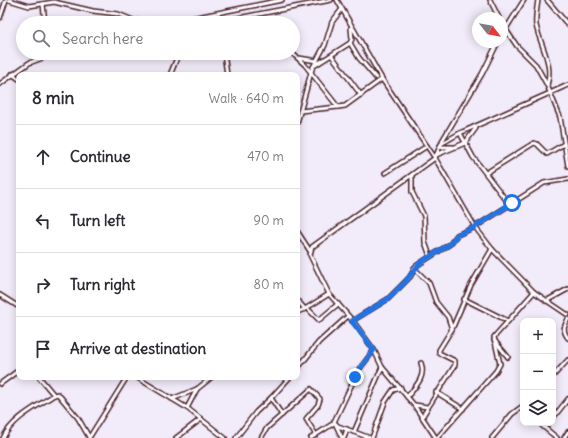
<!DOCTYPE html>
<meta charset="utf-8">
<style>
body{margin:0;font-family:Delius,sans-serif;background:#f7f7f7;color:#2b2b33}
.controls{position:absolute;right:12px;bottom:12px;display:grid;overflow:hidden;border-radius:8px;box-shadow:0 2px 10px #0003}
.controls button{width:36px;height:36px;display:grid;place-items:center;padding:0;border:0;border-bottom:1px solid #e1e1e2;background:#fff;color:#2b2b33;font:20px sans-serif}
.compass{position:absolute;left:472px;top:12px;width:36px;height:36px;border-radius:50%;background:#fff;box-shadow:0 2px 10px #0003;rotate:121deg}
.stop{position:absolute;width:12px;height:12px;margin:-9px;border:3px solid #1a73e8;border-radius:50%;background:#fff}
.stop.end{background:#1a73e8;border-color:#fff;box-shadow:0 1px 4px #0008}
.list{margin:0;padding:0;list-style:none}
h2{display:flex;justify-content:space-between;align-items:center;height:52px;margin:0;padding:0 16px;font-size:17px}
h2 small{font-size:13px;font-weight:400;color:#7c7c81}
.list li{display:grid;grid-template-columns:26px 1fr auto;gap:12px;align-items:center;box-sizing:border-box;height:64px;padding:0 16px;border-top:1px solid #e1e1e2}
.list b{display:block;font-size:15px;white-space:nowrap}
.list em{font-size:13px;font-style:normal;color:#7c7c81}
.icon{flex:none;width:22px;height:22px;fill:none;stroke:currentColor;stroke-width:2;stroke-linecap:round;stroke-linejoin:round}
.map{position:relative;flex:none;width:568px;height:438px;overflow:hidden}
.search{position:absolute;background:#fff;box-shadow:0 2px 10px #0003;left:16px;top:16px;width:284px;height:44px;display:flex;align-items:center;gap:10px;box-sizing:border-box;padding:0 14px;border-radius:22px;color:#7c7c81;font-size:15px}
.panel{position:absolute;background:#fff;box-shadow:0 2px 10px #0003;left:16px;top:72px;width:284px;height:308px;border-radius:8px}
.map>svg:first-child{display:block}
</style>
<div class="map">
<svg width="568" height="438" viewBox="0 0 568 438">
<rect width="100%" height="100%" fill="#f2ebf9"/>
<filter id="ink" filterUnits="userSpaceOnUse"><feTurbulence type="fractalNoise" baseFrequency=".025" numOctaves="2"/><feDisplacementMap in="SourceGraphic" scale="8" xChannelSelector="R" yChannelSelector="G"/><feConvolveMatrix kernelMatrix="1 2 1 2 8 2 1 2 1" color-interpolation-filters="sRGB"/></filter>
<g filter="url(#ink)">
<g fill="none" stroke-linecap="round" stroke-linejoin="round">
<g stroke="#4a1f2b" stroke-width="6">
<g id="minor">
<polyline points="9,0 29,6 54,2 93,11 118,14 135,21 192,18 282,0"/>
<polyline points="337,0 382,79 435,158 312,247 310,255 329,294 353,321 374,350 382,367 414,405 436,438"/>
<polyline points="490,0 499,18"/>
<path d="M538,0C537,8 535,17 536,25C540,45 554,64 547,85"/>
<polyline points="547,0 568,25"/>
<polyline points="43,4 45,23"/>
<polyline points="0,18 6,0"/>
<polyline points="212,23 331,0"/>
<polyline points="502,24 517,46 536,65 547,85 560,117 568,166"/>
<polyline points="502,35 524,0"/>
<polyline points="350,43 359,58 376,78"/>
<polyline points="224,53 227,75"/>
<polyline points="292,53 305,65 338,107 345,106 382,79"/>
<polyline points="332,56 361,95"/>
<polyline points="299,58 317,61"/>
<polyline points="314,66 350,43 352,39 351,28"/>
<polyline points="12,74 19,79"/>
<polyline points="170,75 177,58 175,53"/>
<polyline points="0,84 29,63 56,53"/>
<polyline points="300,111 338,107"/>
<polyline points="297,123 312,69 325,45 332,22 342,9"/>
<polyline points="460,133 441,144 435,158 475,227 492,249 534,292 568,315"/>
<polyline points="442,141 482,74 498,42"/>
<polyline points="439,147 453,147"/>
<polyline points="436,155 465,143 476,128"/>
<polyline points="385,173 427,146"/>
<polyline points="486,173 534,143 537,144 547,154 564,144"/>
<polyline points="412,176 412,192 424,216 425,242 430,256"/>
<polyline points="512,203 506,200 473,157 460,133 568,85"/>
<polyline points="297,231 310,251"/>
<polyline points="414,268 429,283 436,302 448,317 452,329"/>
<polyline points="0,295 19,307"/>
<polyline points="464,299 508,321"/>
<polyline points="297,300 305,309"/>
<polyline points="546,301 568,289"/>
<polyline points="307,308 319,320 338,304"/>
<polyline points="297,312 305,309 329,294"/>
<path d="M568,319C564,327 562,330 568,338"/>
<polyline points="352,321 388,299 410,277 416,266 450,244 457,235 475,227 544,183 568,179"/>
<polyline points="494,340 508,357"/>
<polyline points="297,369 319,342 348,316"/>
<polyline points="553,376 568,360"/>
<polyline points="136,377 187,408 225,438"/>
<polyline points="0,384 19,370"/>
<polyline points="436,392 463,409"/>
<polyline points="54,395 58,394 78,418 89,437"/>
<path d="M407,397C416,386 426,377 421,363"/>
<polyline points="271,398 282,415"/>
<polyline points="172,399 197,389 212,377"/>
<polyline points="415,405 427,407"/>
<polyline points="187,408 197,389"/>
<polyline points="422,417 455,365 455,361 439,353 439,350 452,329 471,285 492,249"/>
<polyline points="553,418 568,399"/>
<polyline points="539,423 557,438"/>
<polyline points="336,425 342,438"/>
<polyline points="545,428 549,423"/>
<polyline points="354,432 382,367"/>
<path d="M3,438C13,418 36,407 54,395L39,377"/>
<polyline points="89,438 127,377"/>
<polyline points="176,438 201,419"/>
<polyline points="236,438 256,412 271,398 290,377"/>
<polyline points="261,438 267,428 311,389 320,399 318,405 306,419 316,435"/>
<polyline points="311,438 334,423"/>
<polyline points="344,438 347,429"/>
<polyline points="370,438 338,426 334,422 358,371 374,350"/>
<polyline points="372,438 385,402 393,390 401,388"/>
<polyline points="437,438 496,371 500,364 494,337 534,292"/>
<polyline points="492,438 512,414 523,406"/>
<polyline points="564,438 568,432"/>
</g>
</g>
<use href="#minor" stroke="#fff" stroke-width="3"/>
</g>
</g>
<g fill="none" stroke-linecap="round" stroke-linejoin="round" filter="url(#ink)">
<polyline stroke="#1a73e8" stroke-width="5" points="355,377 361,367 374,350 352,321 388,299 405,282 420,263 450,244 457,235 475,227 512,203"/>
</g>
</svg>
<div class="controls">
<button>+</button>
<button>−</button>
<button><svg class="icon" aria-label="layers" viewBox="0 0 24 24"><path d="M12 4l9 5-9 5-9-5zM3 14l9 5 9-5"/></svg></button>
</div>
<svg class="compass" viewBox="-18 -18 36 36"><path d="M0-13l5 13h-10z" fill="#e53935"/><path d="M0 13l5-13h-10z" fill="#7c7c81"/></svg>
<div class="stop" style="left:512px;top:203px"></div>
<div class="stop end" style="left:355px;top:377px"></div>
<div class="search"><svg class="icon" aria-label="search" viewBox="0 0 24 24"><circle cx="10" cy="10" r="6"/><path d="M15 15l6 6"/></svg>Search here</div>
<section class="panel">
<h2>8 min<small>Walk · 640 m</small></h2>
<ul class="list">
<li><svg class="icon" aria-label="ahead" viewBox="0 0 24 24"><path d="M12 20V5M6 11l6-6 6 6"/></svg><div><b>Continue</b></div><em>470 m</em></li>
<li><svg class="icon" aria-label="left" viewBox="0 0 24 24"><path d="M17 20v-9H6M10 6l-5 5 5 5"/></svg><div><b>Turn left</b></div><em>90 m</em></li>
<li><svg class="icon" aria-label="right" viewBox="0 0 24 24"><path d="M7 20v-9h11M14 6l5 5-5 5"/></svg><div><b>Turn right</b></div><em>80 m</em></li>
<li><svg class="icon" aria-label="arrive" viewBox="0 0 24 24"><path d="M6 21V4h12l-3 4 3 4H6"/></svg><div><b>Arrive at destination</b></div></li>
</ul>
</section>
</div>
